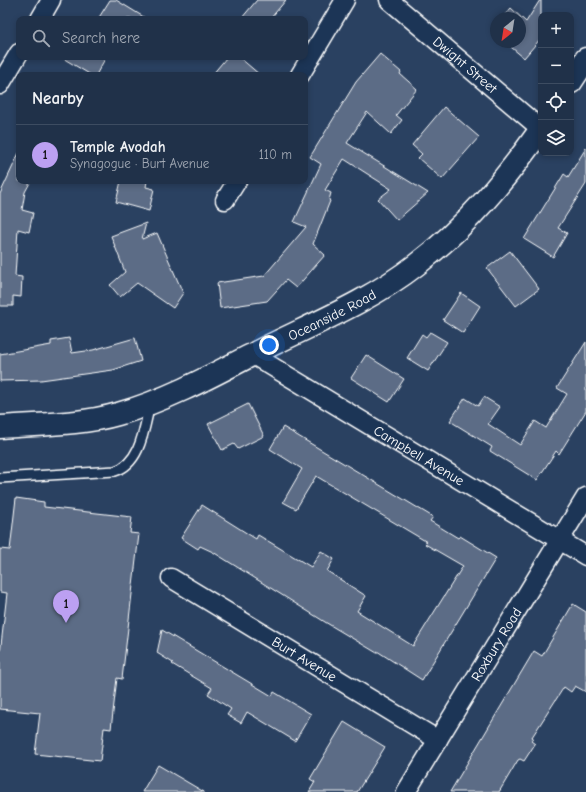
<!DOCTYPE html>
<meta charset="utf-8">
<style>
body{margin:0;font-family:"Comic Neue",sans-serif;background:#2d3d53;color:#f1f3f6}
.controls{position:absolute;right:12px;top:12px;display:grid;overflow:hidden;border-radius:8px;box-shadow:0 2px 6px #0003}
.controls button{width:36px;height:36px;display:grid;place-items:center;padding:0;border:0;border-bottom:1px solid #3d4c61;background:#203149;color:#f1f3f6;font:20px sans-serif}
.compass{position:absolute;left:490px;top:12px;width:36px;height:36px;border-radius:50%;background:#203149;box-shadow:0 2px 6px #0003;rotate:210deg}
.you{position:absolute;left:269px;top:345px;width:14px;height:14px;margin:-10px;border:3px solid #fff;border-radius:50%;background:#1a73e8;box-shadow:0 0 0 6px #1a73e833}
.badge{display:grid;place-items:center;width:26px;height:26px;border-radius:50%;background:#bca0f2;color:#111;font-size:13px;font-weight:700}
.pin{position:absolute;translate:-50% -33px;filter:drop-shadow(0 1px 2px #0008)}
.pin::after{content:'';position:absolute;top:21px;width:14px;height:12px;background:inherit;clip-path:polygon(0 0,100% 0,50% 100%)}
.list{margin:0;padding:0;list-style:none}
h2{display:flex;justify-content:space-between;align-items:center;height:52px;margin:0;padding:0 16px;font-size:17px}
h2 small{font-size:13px;font-weight:400;color:#a2a9b4}
.list li{display:grid;grid-template-columns:26px 1fr auto;gap:12px;align-items:center;box-sizing:border-box;height:60px;padding:0 16px;border-top:1px solid #3d4c61}
.list b{display:block;font-size:15px;white-space:nowrap}
.list p{margin:0;font-size:13px;white-space:nowrap;color:#a2a9b4}
.list em{font-size:13px;font-style:normal;color:#a2a9b4}
.icon{flex:none;width:22px;height:22px;fill:none;stroke:currentColor;stroke-width:2;stroke-linecap:round;stroke-linejoin:round}
.map{position:relative;flex:none;width:586px;height:792px;overflow:hidden}
.search{position:absolute;background:#203149;box-shadow:0 2px 6px #0003;left:16px;top:16px;width:292px;height:44px;display:flex;align-items:center;gap:10px;box-sizing:border-box;padding:0 14px;border-radius:8px;color:#a2a9b4;font-size:15px}
.panel{position:absolute;background:#203149;box-shadow:0 2px 6px #0003;left:16px;top:72px;width:292px;height:112px;border-radius:8px}
.map>svg:first-child{display:block}
</style>
<div class="map">
<svg width="586" height="792" viewBox="0 0 586 792">
<rect width="100%" height="100%" fill="#2a4161"/>
<filter id="ink" filterUnits="userSpaceOnUse"><feTurbulence type="fractalNoise" baseFrequency=".025" numOctaves="2"/><feDisplacementMap in="SourceGraphic" scale="8" xChannelSelector="R" yChannelSelector="G"/><feConvolveMatrix kernelMatrix="1 2 1 2 8 2 1 2 1" color-interpolation-filters="sRGB"/></filter>
<g filter="url(#ink)">
<g fill="#5b6c86" stroke="#fff">
<polygon points="110,0 116,0 147,19 98,19"/>
<polygon points="257,0 286,0 270,19 241,19"/>
<polygon points="540,0 541,0 541,38 524,58 505,42 520,42 520,18 502,18 511,8 526,22"/>
<polygon points="380,54 401,72 400,74 417,89 396,115 402,120 391,134 367,112 347,143 428,193 397,220 378,199 391,189 344,159 325,190 331,193 329,200 330,201 313,244 325,255 296,288 286,280 267,301 220,308 217,283 264,276 306,227 294,222 321,164 310,157 356,82"/>
<polygon points="61,57 106,57 96,75 91,75"/>
<polygon points="227,57 239,57 260,75 212,75"/>
<polygon points="444,107 479,137 442,179 418,158 422,154 412,145"/>
<polygon points="586,148 586,184 558,228 567,233 553,257 524,239 564,174 568,177"/>
<polygon points="19,153 19,181 31,181 25,192 22,210 33,213 29,232 18,229 15,276 22,277 21,297 13,296 13,306 0,306 0,194"/>
<polygon points="121,181 147,181 146,187 154,189 149,211 116,202"/>
<polygon points="146,223 142,239 157,233 183,293 173,308 137,283 120,297 110,285 125,272 111,236"/>
<polygon points="510,251 539,289 516,306 487,268"/>
<polygon points="461,293 480,306 463,333 443,320"/>
<polygon points="430,332 447,342 428,371 407,358 422,334 426,337"/>
<polygon points="69,338 72,353 93,350 135,338 141,361 113,370 41,380 0,381 0,354 51,345 51,341"/>
<polygon points="586,342 586,411 559,454 556,451 537,480 490,451 492,447 450,421 465,398 478,406 484,397 500,407 488,424 520,445 535,421 546,428 567,394 557,388"/>
<polygon points="366,355 404,379 389,402 351,378"/>
<polygon points="248,404 264,436 238,449 234,444 222,450 208,424"/>
<polygon points="283,427 433,517 430,521 458,538 460,536 496,558 422,680 377,651 377,653 325,622 213,552 200,546 198,549 181,538 202,505 256,539 258,535 311,567 321,551 334,559 327,571 366,596 357,611 413,646 463,566 425,544 427,542 316,476 296,509 283,502 302,469 270,449"/>
<polygon points="16,498 44,502 44,507 132,517 130,533 139,534 122,679 117,678 111,729 104,728 100,761 35,754 40,713 0,709 0,654 7,593 0,592 0,549 10,550"/>
<polygon points="573,604 586,612 586,692 575,686 571,692 564,687 532,737 533,737 531,741 535,744 524,761 520,759 518,760 499,792 450,792 534,651 542,656"/>
<polygon points="162,630 272,696 274,692 311,714 295,741 247,712 241,723 227,715 231,709 208,694 212,688 172,664 173,663 157,653"/>
<polygon points="344,722 385,747 357,792 309,792 315,782 310,779"/>
<polygon points="158,765 204,792 142,792"/>
</g>
<g fill="none" stroke-linecap="round" stroke-linejoin="round">
<g stroke="#fff" stroke-width="12">
<path id="lane" d="M0,478L115,471C141,463 144,428 150,404"/>
</g>
<g stroke="#fff" stroke-width="21">
<g id="street">
<path id="s1" d="M389,0L541,129"/>
<polyline points="40,19 51,0"/>
<polyline points="300,75 345,0"/>
<polyline points="0,85 19,53"/>
<polyline points="225,200 237,181"/>
<path id="s2" d="M253,355L586,556"/>
<path id="s3" d="M171,578L438,740"/>
<path id="s4" d="M406,792L586,497"/>
</g>
</g>
<g stroke="#fff" stroke-width="25">
<g id="secondary">
<polyline points="571,82 586,59"/>
<path id="s5" d="M0,427C39,424 80,425 118,414C168,400 215,374 261,350C313,324 370,301 416,265C466,227 505,180 541,129"/>
</g>
</g>
<use href="#lane" stroke="#1d3557" stroke-width="9"/>
<use href="#street" stroke="#1d3557" stroke-width="18"/>
<use href="#secondary" stroke="#1d3557" stroke-width="22"/>
</g>
</g>
<g text-anchor="middle" dominant-baseline="central" stroke-width="3.5" stroke-linejoin="round" paint-order="stroke">
<g font-size="14" fill="#fff" stroke="#1d3557">
<text stroke="none"><textPath href="#s1" startOffset="100">Dwight Street</textPath></text>
<text stroke="none"><textPath href="#s5" startOffset="355">Oceanside Road</textPath></text>
<text stroke="none"><textPath href="#s2" startOffset="194">Campbell Avenue</textPath></text>
<text stroke="none"><textPath href="#s4" startOffset="173">Roxbury Road</textPath></text>
<text stroke="none"><textPath href="#s3" startOffset="156">Burt Avenue</textPath></text>
</g>
</g>
</svg>
<div class="controls">
<button>+</button>
<button>−</button>
<button><svg class="icon" aria-label="locate" viewBox="0 0 24 24"><circle cx="12" cy="12" r="6"/><path d="M12 2v4M12 18v4M2 12h4M18 12h4"/></svg></button>
<button><svg class="icon" aria-label="layers" viewBox="0 0 24 24"><path d="M12 4l9 5-9 5-9-5zM3 14l9 5 9-5"/></svg></button>
</div>
<svg class="compass" viewBox="-18 -18 36 36"><path d="M0-13l5 13h-10z" fill="#e53935"/><path d="M0 13l5-13h-10z" fill="#a2a9b4"/></svg>
<div class="you"></div>
<div class="pin badge" style="left:66px;top:623px">1</div>
<div class="search"><svg class="icon" aria-label="search" viewBox="0 0 24 24"><circle cx="10" cy="10" r="6"/><path d="M15 15l6 6"/></svg>Search here</div>
<section class="panel">
<h2>Nearby<small></small></h2>
<ul class="list">
<li><span class="badge">1</span><div><b>Temple Avodah</b><p>Synagogue · Burt Avenue</p></div><em>110 m</em></li>
</ul>
</section>
</div>
